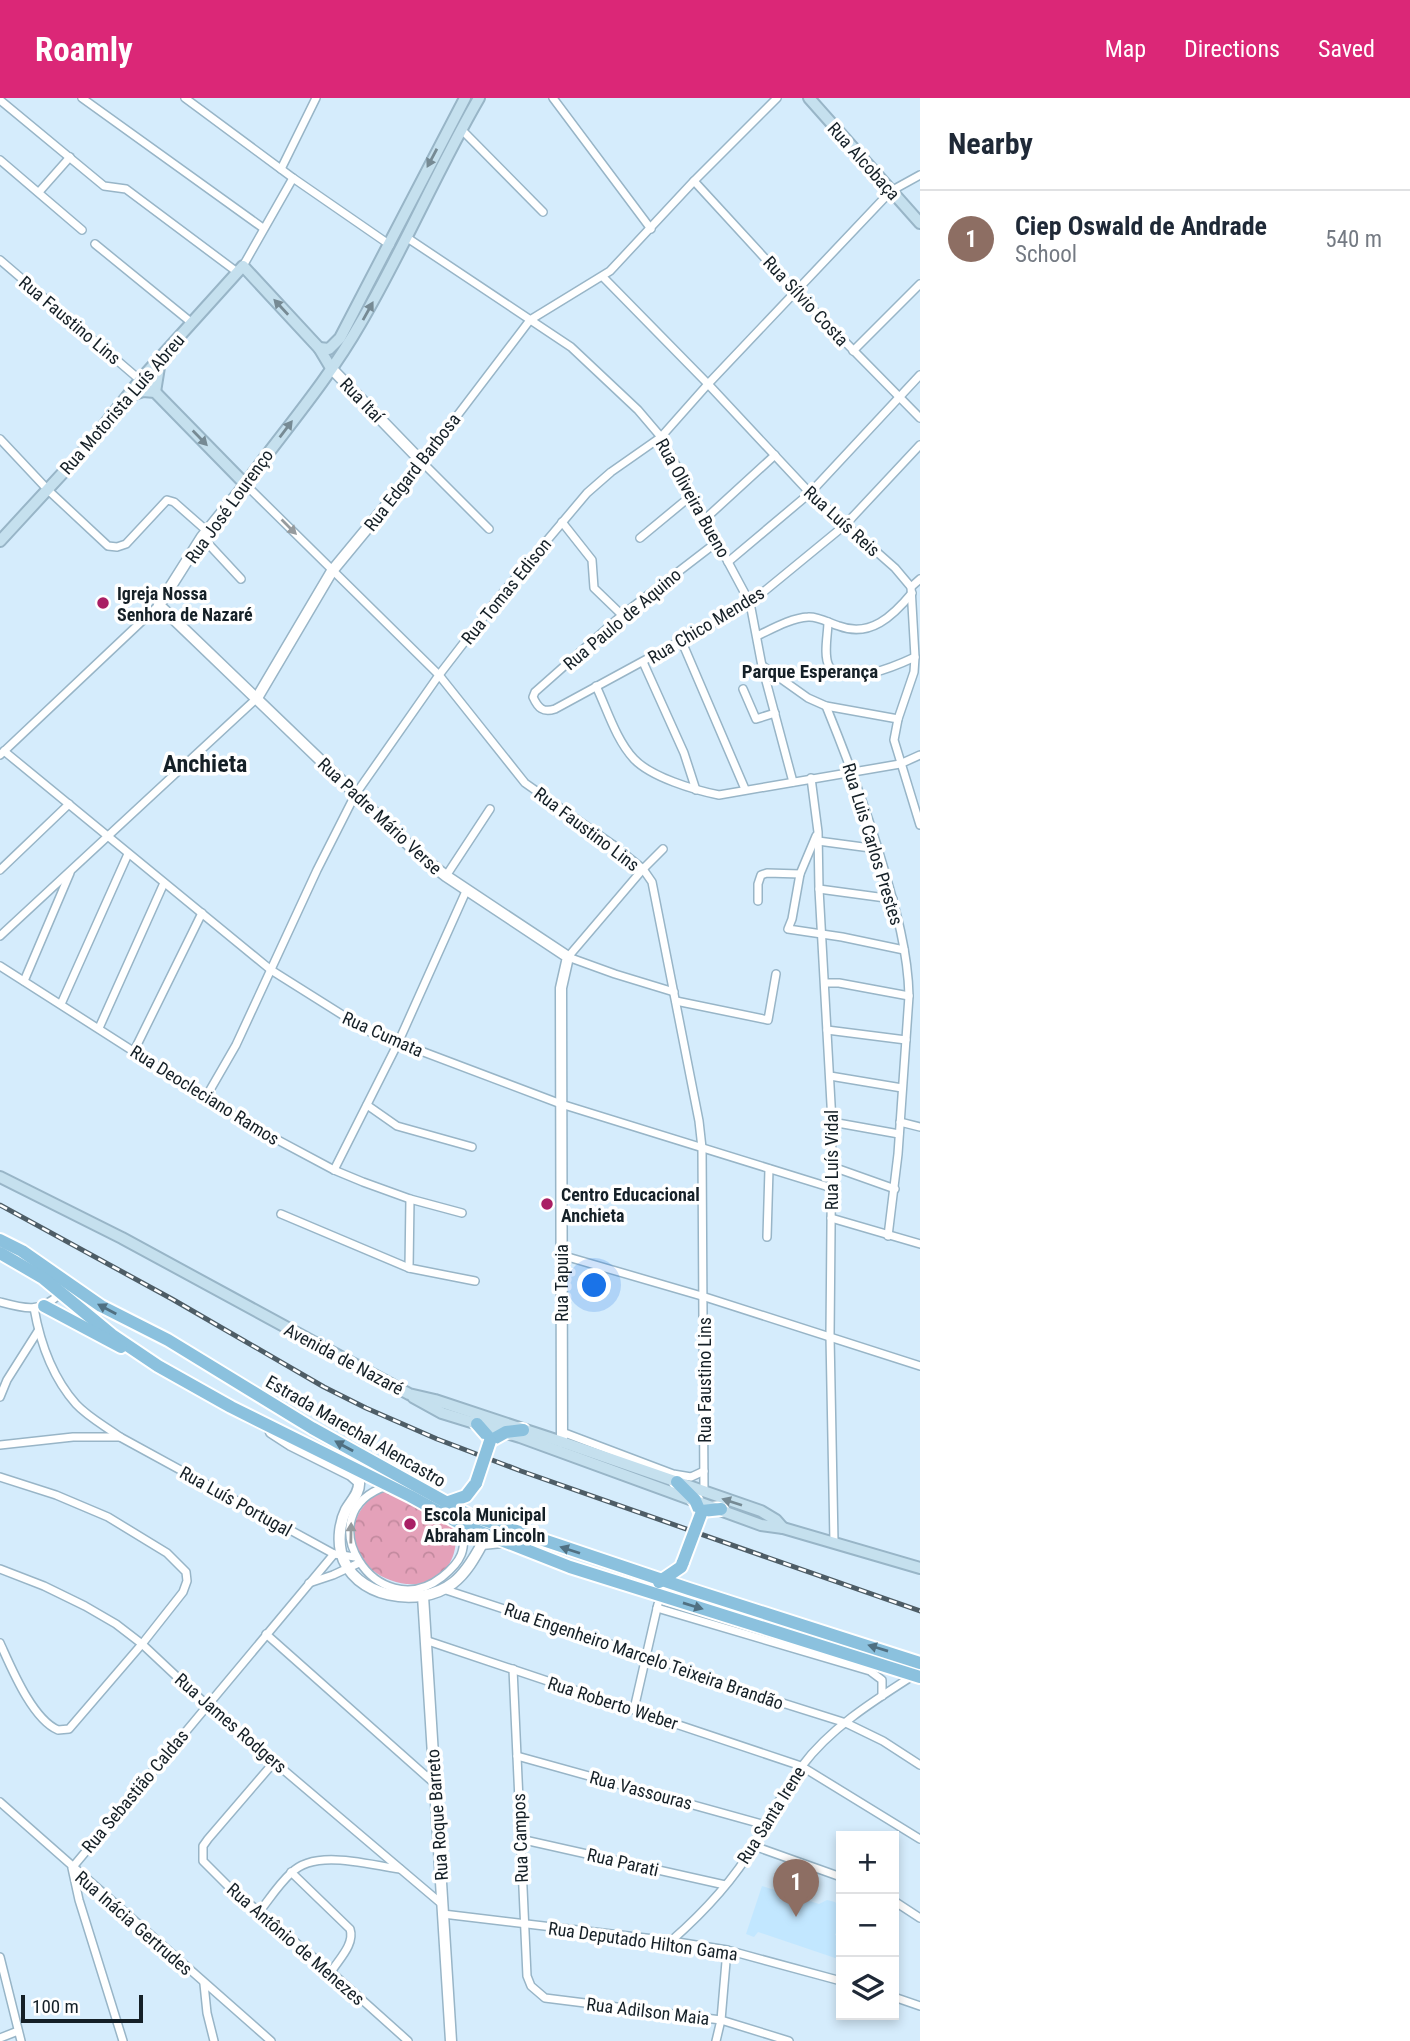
<!DOCTYPE html>
<meta charset="utf-8">
<style>
body{margin:0;font-family:"Roboto Condensed",sans-serif;background:#f6f6f7;color:#1f2937}
.controls{position:absolute;right:21px;bottom:21px;display:grid;overflow:hidden;border-radius:0px;box-shadow:0 4px 10px #0003}
.controls button{width:63px;height:63px;display:grid;place-items:center;padding:0;border:0;border-bottom:2px solid #e0e1e3;background:#fff;color:#1f2937;font:35px sans-serif}
.scale{position:absolute;left:21px;bottom:18px;width:122px;box-sizing:border-box;padding-left:7px;border:4px solid #152027;border-top:0;font-size:19px;line-height:24px;white-space:nowrap;color:#152027;-webkit-text-stroke:5px #fff;paint-order:stroke}
.you{position:absolute;left:595px;top:1188px;width:24px;height:24px;margin:-18px;border:5px solid #fff;border-radius:50%;background:#1a73e8;box-shadow:0 0 0 10px #1a73e833}
.badge{display:grid;place-items:center;width:46px;height:46px;border-radius:50%;background:#db2777;color:#fff;font-size:23px;font-weight:700}
.pin{position:absolute;translate:-50% -58px;filter:drop-shadow(0 2px 4px #0008)}
.pin::after{content:'';position:absolute;top:37px;width:24px;height:21px;background:inherit;clip-path:polygon(0 0,100% 0,50% 100%)}
.list{margin:0;padding:0;list-style:none}
h2{display:flex;justify-content:space-between;align-items:center;height:91px;margin:0;padding:0 28px;font-size:30px}
h2 small{font-size:23px;font-weight:400;color:#747a83}
.list li{display:grid;grid-template-columns:46px 1fr auto;gap:21px;align-items:center;box-sizing:border-box;height:98px;padding:0 28px;border-top:2px solid #e0e1e3}
.list b{display:block;font-size:26px;white-space:nowrap}
.list p{margin:0;font-size:23px;white-space:nowrap;color:#747a83}
.list em{font-size:23px;font-style:normal;color:#747a83}
.icon{flex:none;width:38px;height:38px;fill:none;stroke:currentColor;stroke-width:2;stroke-linecap:round;stroke-linejoin:round}
.map{position:relative;flex:none;width:920px;height:1943px;overflow:hidden}
header{display:flex;align-items:center;gap:42px;box-sizing:border-box;height:98px;padding:0 35px;background:#db2777;color:#fff}
header strong{font-size:33px}
nav{display:flex;gap:38px;margin-inline-start:auto;font-size:24px}
main{display:flex}
aside{flex:1;background:#fff}
.map>svg:first-child{display:block}
</style>
<header>
<strong>Roamly</strong>
<nav><a>Map</a><a>Directions</a><a>Saved</a></nav>
</header>
<main>
<div class="map">
<svg width="920" height="1943" viewBox="0 0 920 1943">
<defs>
<pattern id="park-crowns" width="20" height="18" patternUnits="userSpaceOnUse" patternTransform="scale(1.75)"><rect width="20" height="18" fill="#e4a1b9"/><path d="M2 6a3 3 0 1 1 6 0M12 15a3 3 0 1 1 6 0" fill="none" stroke="#c38a9f"/></pattern>
</defs>
<rect width="100%" height="100%" fill="#d5ecfc"/>
<polygon fill="#c2e7ff" points="762,1788 819,1806 827,1802 835,1804 841,1812 841,1825 835,1837 841,1839 841,1862 758,1834 754,1839 746,1836"/>
<path fill="url(#park-crowns)" d="M386,1393L457,1431C456,1440 456,1450 453,1458C431,1517 331,1474 358,1417C364,1405 373,1397 386,1393Z"/>
<g fill="none" stroke-linecap="round" stroke-linejoin="round">
<g stroke="#98b5c7" stroke-width="10">
<g id="minor">
<polyline points="82,0 263,130"/>
<polyline points="185,0 293,80 390,147"/>
<polyline points="553,0 651,131"/>
<polyline points="0,2 104,88 126,91 237,174"/>
<polyline points="461,31 543,114"/>
<polyline points="0,62 82,132"/>
<polyline points="281,71 316,0"/>
<polyline points="694,83 795,193 920,320"/>
<polyline points="39,94 70,59"/>
<polyline points="406,139 571,249 638,312 661,339 750,505 762,568 793,684"/>
<polyline points="95,146 192,225"/>
<polyline points="0,162 140,282"/>
<polyline points="243,168 293,80"/>
<polyline points="603,179 708,286 810,395 895,470 911,489 915,559 914,574 898,621 894,642 920,727"/>
<polyline points="853,253 920,186"/>
<polyline points="0,341 48,392 108,448 117,449 126,446 167,402 174,404 207,433"/>
<polyline points="245,386 439,577 525,685 612,746 643,771 652,784 699,1023 702,1050 704,1394"/>
<polyline points="705,421 775,357"/>
<polyline points="562,424 592,462 594,490 622,517"/>
<polyline points="489,431 422,364 530,222 610,173 694,83 777,0"/>
<polyline points="202,439 241,481"/>
<polyline points="640,440 692,397"/>
<path d="M717,444L622,517L535,594L533,599C538,610 543,615 555,611L750,505L845,427L920,347"/>
<polyline points="728,464 810,395 920,277"/>
<polyline points="911,489 920,481"/>
<path d="M828,524C828,536 823,557 829,568C841,592 898,567 915,559"/>
<path d="M757,538C772,531 791,520 808,519C818,518 829,525 839,528C870,540 893,518 912,495"/>
<polyline points="682,544 745,691"/>
<polyline points="643,564 684,655 696,692"/>
<polyline points="763,568 808,600 826,608 898,621"/>
<path d="M596,588C607,611 616,642 634,661C651,679 694,692 719,697L900,666L920,657"/>
<polyline points="743,591 756,621 775,615"/>
<path d="M826,608C848,662 868,715 884,771C896,812 908,854 909,898L898,1056L888,1138"/>
<polyline points="4,653 271,872 368,933 561,1006 832,1090"/>
<polyline points="0,657 159,507"/>
<polyline points="811,680 818,734 819,791 832,1024 830,1238 834,1444"/>
<polyline points="816,738 800,776 792,821 788,831 842,839 904,852"/>
<polyline points="818,743 878,751"/>
<polyline points="663,751 643,771 568,859 615,876 674,894"/>
<polyline points="0,772 69,706"/>
<polyline points="446,778 490,711"/>
<polyline points="819,791 893,801"/>
<polyline points="758,803 758,786 761,777 767,775 800,776"/>
<polyline points="0,838 257,600"/>
<polyline points="0,868 244,1024 334,1072 363,1084 410,1101 462,1115"/>
<polyline points="24,883 70,775"/>
<polyline points="825,885 839,885 909,898"/>
<polyline points="676,903 768,922 776,876"/>
<polyline points="61,906 128,756"/>
<polyline points="99,930 164,785"/>
<polyline points="827,932 906,942"/>
<polyline points="134,953 202,815"/>
<polyline points="830,978 902,990"/>
<polyline points="206,999 236,947 317,772 355,697 439,577 496,503 587,395 611,374 661,339 708,286 891,93 920,77"/>
<polyline points="367,1007 397,1028 472,1049"/>
<polyline points="832,1024 899,1036"/>
<polyline points="900,1024 920,1029"/>
<polyline points="833,1069 895,1091"/>
<polyline points="334,1072 398,945 467,791"/>
<polyline points="410,1101 409,1170 475,1183"/>
<polyline points="281,1116 409,1170"/>
<polyline points="831,1120 920,1146"/>
<polyline points="767,1139 769,1071"/>
<polyline points="561,1157 705,1199 920,1268"/>
<path d="M0,1204C26,1211 39,1215 60,1196"/>
<path d="M34,1210C40,1244 53,1280 76,1306C88,1319 105,1328 120,1339L334,1456L355,1459"/>
<polyline points="0,1299 7,1282 38,1233"/>
<polyline points="562,1334 673,1376 691,1379 704,1373"/>
<polyline points="0,1347 73,1339 120,1339"/>
<path d="M0,1379L56,1397L108,1419L167,1455L186,1474L187,1483L183,1494L142,1546L69,1631L58,1632C32,1621 11,1569 0,1545"/>
<path d="M387,1388C304,1415 377,1530 442,1479C462,1463 466,1453 463,1427"/>
<polyline points="0,1471 44,1488 85,1508 116,1526 142,1546 207,1607 443,1807"/>
<polyline points="309,1485 333,1477 359,1465"/>
<polyline points="443,1491 647,1558 754,1596 846,1625 883,1643 920,1667"/>
<polyline points="657,1510 870,1573 882,1582 882,1598"/>
<polyline points="266,1536 435,1686"/>
<polyline points="425,1542 801,1668 920,1741"/>
<polyline points="513,1571 527,1878 531,1888 545,1900 721,1922 789,1943"/>
<polyline points="634,1611 658,1506"/>
<polyline points="517,1658 765,1727"/>
<polyline points="275,1663 208,1741 203,1748 203,1763 227,1787 331,1874 408,1943"/>
<polyline points="0,1704 271,1943"/>
<polyline points="520,1741 725,1787"/>
<polyline points="754,1748 841,1779"/>
<path d="M291,1774L350,1831C355,1846 339,1861 331,1874"/>
<polyline points="894,1803 920,1820"/>
<path d="M260,1813C270,1800 279,1786 291,1775C315,1750 369,1767 400,1771"/>
<polyline points="443,1816 671,1843 727,1852 841,1883"/>
<path d="M671,1843C703,1815 733,1783 755,1746C770,1720 783,1692 802,1668C830,1630 875,1602 914,1577"/>
<polyline points="0,1859 21,1943"/>
<polyline points="204,1886 207,1915 214,1943"/>
<polyline points="894,1899 920,1908"/>
<polyline points="0,1940 18,1933"/>
<polyline points="123,1943 79,1802 72,1770 334,1456"/>
<polyline points="716,1943 721,1922 727,1852"/>
</g>
</g>
<g stroke="#98b5c7" stroke-width="13">
<g id="tertiary">
<polyline points="245,386 202,439 159,507 419,757 446,778 568,859 561,890 562,1344"/>
<polyline points="257,600 332,473 422,364 331,270"/>
<path d="M271,1334L291,1347L351,1377L359,1384C360,1395 351,1403 346,1412C340,1424 338,1441 341,1454C352,1500 420,1511 453,1485C466,1475 475,1459 482,1446L502,1444"/>
<polyline points="423,1498 451,1943"/>
</g>
</g>
<g stroke="#98b5c7" stroke-width="14">
<g id="secondary">
<polyline points="809,0 920,125"/>
<polyline points="319,250 329,251 340,240 465,0"/>
<polyline points="155,294 160,263"/>
<path d="M128,298L143,293L155,294L245,386C284,333 328,282 360,226C403,153 436,74 479,0"/>
<polyline points="0,443 84,352 140,282 243,168 319,250 331,270"/>
<polyline points="0,1079 122,1140 409,1296 435,1302 562,1344 761,1413 776,1422 783,1430"/>
<polyline points="413,1299 442,1315 520,1339 761,1427 783,1430 920,1470"/>
</g>
</g>
<g stroke="#fff" stroke-width="16">
<g id="primary">
<polyline points="0,1142 22,1153 101,1208 168,1242 312,1330 469,1417 689,1491 920,1565"/>
<polyline points="0,1155 43,1180 112,1237 158,1268 231,1309 410,1398 463,1427 570,1469 920,1579"/>
<polyline points="44,1208 121,1249"/>
<polyline points="477,1326 491,1342"/>
<polyline points="490,1343 506,1334 523,1332"/>
<polyline points="677,1384 695,1402 701,1416"/>
<polyline points="446,1405 466,1398 476,1385"/>
<polyline points="702,1413 721,1411"/>
<polyline points="659,1484 681,1469 683,1464"/>
</g>
</g>
<use href="#minor" stroke="#fff" stroke-width="7"/>
<use href="#tertiary" stroke="#fff" stroke-width="10"/>
<use href="#secondary" stroke="#c5e0ee" stroke-width="10"/>
<use href="#primary" stroke="#8bc1de" stroke-width="12"/>
<g stroke="#4e5d66" stroke-width="5">
<polyline id="rail" points="0,1107 172,1201 324,1289 366,1310 437,1341 521,1373 920,1513"/>
</g>
<use href="#rail" stroke="#fff" stroke-width="2.5" stroke-dasharray="8" stroke-linecap="butt"/>
<g stroke="#fff" stroke-width="16" stroke-linecap="butt">
<g id="primary-bridge">
<polyline points="476,1385 490,1343"/>
<polyline points="683,1464 701,1416"/>
</g>
</g>
<use href="#primary-bridge" stroke="#8bc1de" stroke-width="12"/>
</g>
<defs><path id="oneway-solid" d="M-6-.8H1V-3.2L6.5 0L1 3.2V.8H-6Z" transform="scale(1.75)"/></defs>
<g fill="#768a94">
<use href="#oneway-solid" transform="translate(432 60) rotate(118)"/>
<use href="#oneway-solid" transform="translate(281 209) rotate(-133)"/>
<use href="#oneway-solid" transform="translate(368 213) rotate(-61)"/>
<use href="#oneway-solid" transform="translate(286 331) rotate(-53)"/>
<use href="#oneway-solid" transform="translate(200 340) rotate(46)"/>
<use href="#oneway-solid" transform="translate(732 1404) rotate(-162)"/>
</g>
<g fill="#969b9e">
<use href="#oneway-solid" transform="translate(289 429) rotate(45)"/>
<use href="#oneway-solid" transform="translate(351 1435) rotate(-89)"/>
</g>
<g fill="#507082">
<use href="#oneway-solid" transform="translate(107 1211) rotate(-152)"/>
<use href="#oneway-solid" transform="translate(344 1348) rotate(-151)"/>
<use href="#oneway-solid" transform="translate(570 1452) rotate(-162)"/>
<use href="#oneway-solid" transform="translate(693 1508) rotate(17)"/>
<use href="#oneway-solid" transform="translate(878 1550) rotate(-163)"/>
</g>
<g fill="#a91f64" stroke="#fff" stroke-width="2.5">
<circle cx="103" cy="505" r="7"/>
<circle cx="547" cy="1106" r="7"/>
<circle cx="410" cy="1426" r="7"/>
</g>
<g text-anchor="middle" dominant-baseline="central" stroke-width="7" stroke-linejoin="round" paint-order="stroke">
<g font-size="18" fill="#152027" stroke="#fff">
<text transform="translate(864 63) rotate(48)">Rua Alcobaça</text>
<text transform="translate(806 203) rotate(47)">Rua Sílvio Costa</text>
<text transform="translate(70 222) rotate(40)">Rua Faustino Lins</text>
<text transform="translate(362 302) rotate(46)">Rua Itaí</text>
<text transform="translate(122 306) rotate(-49)">Rua Motorista Luís Abreu</text>
<text transform="translate(412 374) rotate(-52)">Rua Edgard Barbosa</text>
<text transform="translate(693 400) rotate(61)">Rua Oliveira Bueno</text>
<text transform="translate(229 408) rotate(-54)">Rua José Lourenço</text>
<text transform="translate(842 423) rotate(42)">Rua Luís Reis</text>
<text transform="translate(506 493) rotate(-51)">Rua Tomas Edison</text>
<text transform="translate(622 521) rotate(-40)">Rua Paulo de Aquino</text>
<text transform="translate(706 527) rotate(-31)">Rua Chico Mendes</text>
<text transform="translate(380 718) rotate(43)">Rua Padre Mário Verse</text>
<text transform="translate(587 731) rotate(37)">Rua Faustino Lins</text>
<text transform="translate(873 746) rotate(73)">Rua Luis Carlos Prestes</text>
<text transform="translate(383 936) rotate(24)">Rua Cumata</text>
<text transform="translate(205 997) rotate(32)">Rua Deocleciano Ramos</text>
<text transform="translate(831 1062) rotate(-90)">Rua Luís Vidal</text>
<text transform="translate(561 1185) rotate(-90)">Rua Tapuia</text>
<text transform="translate(344 1261) rotate(28)">Avenida de Nazaré</text>
<text transform="translate(704 1282) rotate(-90)">Rua Faustino Lins</text>
<text transform="translate(356 1333) rotate(30)">Estrada Marechal Alencastro</text>
<text transform="translate(236 1403) rotate(29)">Rua Luís Portugal</text>
<text transform="translate(644 1558) rotate(19)">Rua Engenheiro Marcelo Teixeira Brandão</text>
<text transform="translate(613 1605) rotate(18)">Rua Roberto Weber</text>
<text transform="translate(231 1625) rotate(41)">Rua James Rodgers</text>
<text transform="translate(641 1692) rotate(15)">Rua Vassouras</text>
<text transform="translate(135 1693) rotate(-50)">Rua Sebastião Caldas</text>
<text transform="translate(437 1717) rotate(-94)">Rua Roque Barreto</text>
<text transform="translate(771 1717) rotate(-58)">Rua Santa Irene</text>
<text transform="translate(520 1740) rotate(-92)">Rua Campos</text>
<text transform="translate(623 1764) rotate(13)">Rua Parati</text>
<text transform="translate(134 1825) rotate(41)">Rua Inácia Gertrudes</text>
<text transform="translate(643 1843) rotate(8)">Rua Deputado Hilton Gama</text>
<text transform="translate(296 1846) rotate(41)">Rua Antônio de Menezes</text>
<text transform="translate(648 1913) rotate(7)">Rua Adilson Maia</text>
</g>
<g font-size="18" font-weight="bold" fill="#152027" stroke="#fff" text-anchor="start">
<text x="117" y="495">Igreja Nossa<tspan x="117" dy="21">Senhora de Nazaré</tspan></text>
<text x="561" y="1096">Centro Educacional<tspan x="561" dy="21">Anchieta</tspan></text>
<text x="424" y="1416">Escola Municipal<tspan x="424" dy="21">Abraham Lincoln</tspan></text>
</g>
<g font-size="19" font-weight="bold" fill="#152027" stroke="#fff">
<text x="810" y="573">Parque Esperança</text>
</g>
<g font-size="24" font-weight="bold" fill="#152027" stroke="#fff">
<text x="205" y="666">Anchieta</text>
</g>
</g>
</svg>
<div class="controls">
<button>+</button>
<button>−</button>
<button><svg class="icon" aria-label="layers" viewBox="0 0 24 24"><path d="M12 4l9 5-9 5-9-5zM3 14l9 5 9-5"/></svg></button>
</div>
<div class="scale">100 m</div>
<div class="you"></div>
<div class="pin badge" style="left:796px;top:1819px;background:#8d6e63">1</div>
</div>
<aside>
<h2>Nearby<small></small></h2>
<ul class="list">
<li><span class="badge" style="background:#8d6e63">1</span><div><b>Ciep Oswald de Andrade</b><p>School</p></div><em>540 m</em></li>
</ul>
</aside>
</main>
